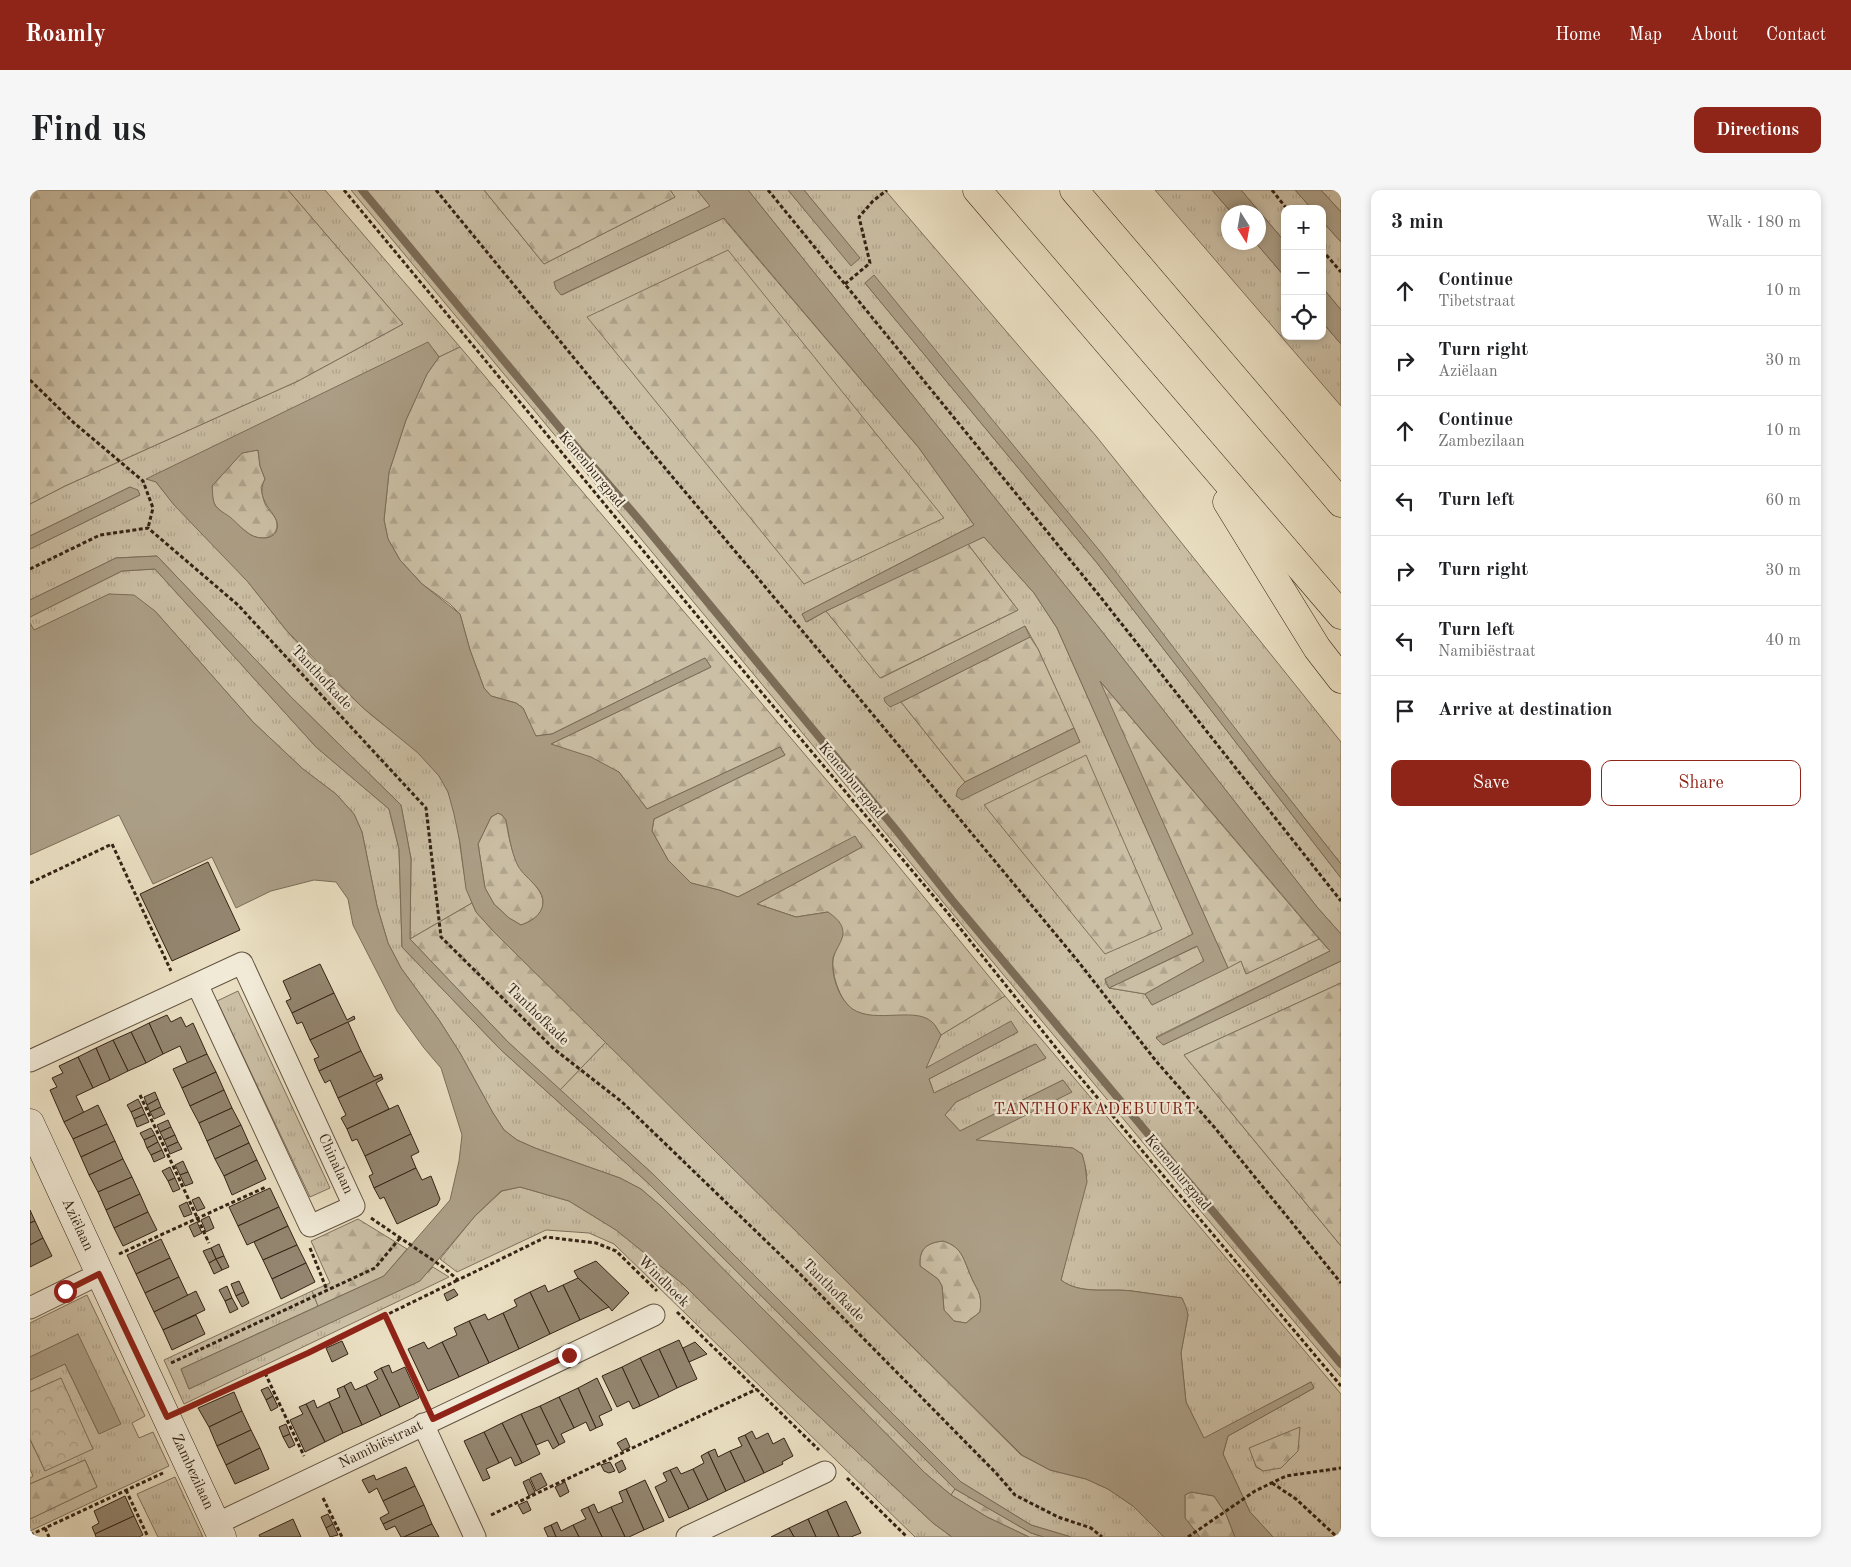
<!DOCTYPE html>
<meta charset="utf-8">
<style>
body{margin:0;font-family:"Old Standard TT",serif;background:#f6f6f6;color:#202124}
.controls{position:absolute;right:15px;top:15px;display:grid;overflow:hidden;border-radius:10px;box-shadow:0 2px 8px #0003}
.controls button{width:45px;height:45px;display:grid;place-items:center;padding:0;border:0;border-bottom:1px solid #e0e0e0;background:#fff;color:#202124;font:25px sans-serif}
.compass{position:absolute;left:1191px;top:15px;width:45px;height:45px;border-radius:50%;background:#fff;box-shadow:0 2px 8px #0003;rotate:169deg}
.stop{position:absolute;width:15px;height:15px;margin:-11px;border:4px solid #8f2418;border-radius:50%;background:#fff}
.stop.end{background:#8f2418;border-color:#fff;box-shadow:0 1px 5px #0008}
.list{margin:0;padding:0;list-style:none}
h2{display:flex;justify-content:space-between;align-items:center;height:65px;margin:0;padding:0 20px;font-size:21px}
h2 small{font-size:16px;font-weight:400;color:#757577}
.list li{display:grid;grid-template-columns:32px 1fr auto;gap:15px;align-items:center;box-sizing:border-box;height:70px;padding:0 20px;border-top:1px solid #e0e0e0}
.list b{display:block;font-size:19px;white-space:nowrap}
.list p{margin:0;font-size:16px;white-space:nowrap;color:#757577}
.list em{font-size:16px;font-style:normal;color:#757577}
.actions{display:flex;gap:10px;padding:15px 20px}
.actions a{flex:1;padding:11px 0;border:1px solid #8f2418;border-radius:10px;text-align:center;font-size:18px;color:#8f2418}
.actions .main{background:#8f2418;color:#fff}
.icon{flex:none;width:28px;height:28px;fill:none;stroke:currentColor;stroke-width:2;stroke-linecap:round;stroke-linejoin:round}
.map{position:relative;flex:none;width:1311px;height:1347px;overflow:hidden;border-radius:10px}
header{display:flex;align-items:center;gap:30px;box-sizing:border-box;height:70px;padding:0 25px;background:#8f2418;color:#fff}
header strong{font-size:24px}
nav{display:flex;gap:28px;margin-inline-start:auto;font-size:18px}
.intro{display:flex;align-items:center;justify-content:space-between;box-sizing:border-box;height:120px;padding:0 30px}
h1{margin:0;font-size:35px}
.button{padding:12px 22px;border-radius:10px;background:#8f2418;color:#fff;font-size:18px;font-weight:700}
main{display:flex;gap:30px;padding:0 30px}
aside{flex:1;background:#fff;border-radius:10px;box-shadow:0 2px 8px #0003}
.map>svg:first-child{display:block}
</style>
<header>
<strong>Roamly</strong>
<nav><a>Home</a><a>Map</a><a>About</a><a>Contact</a></nav>
</header>
<div class="intro"><h1>Find us</h1><a class="button">Directions</a></div>
<main>
<div class="map">
<svg width="1311" height="1347" viewBox="0 0 1311 1347">
<defs>
<pattern id="grass-tufts" width="24" height="20" patternUnits="userSpaceOnUse" patternTransform="scale(1.25)"><rect width="24" height="20" fill="#cbbfa5"/><path d="M3 7l-1-3M5 7V3M7 7l1-3M15 17l-1-3M17 17v-4M19 17l1-3" fill="none" stroke="#afa48d"/></pattern>
<pattern id="forest-firs" width="22" height="20" patternUnits="userSpaceOnUse" patternTransform="scale(1.25)"><rect width="22" height="20" fill="#cbbfa5"/><path d="M5 1l3.5 6h-7zM16 11l3.5 6h-7z" fill="#afa48d"/></pattern>
<pattern id="park-crowns" width="20" height="18" patternUnits="userSpaceOnUse" patternTransform="scale(1.25)"><rect width="20" height="18" fill="#cbbfa5"/><path d="M2 6a3 3 0 1 1 6 0M12 15a3 3 0 1 1 6 0" fill="none" stroke="#afa48d"/></pattern>
</defs>
<rect width="100%" height="100%" fill="#eadfc2"/>
<filter id="stains"><feTurbulence type="fractalNoise" baseFrequency=".004" numOctaves="4"/><feColorMatrix values="0 0 0 0 .2 0 0 0 0 .09 0 0 0 0 .02 0 0 0 .5 -.17"/></filter>
<radialGradient id="worn" r=".72"><stop offset=".6" stop-color="#630" stop-opacity="0"/><stop offset="1" stop-color="#630" stop-opacity=".3"/></radialGradient>
<g fill="url(#grass-tufts)" stroke="#80715d" fill-rule="evenodd">
<path d="M258,0H295L430,157L409,167L404,160L126,292C154,328 188,358 218,392C231,408 243,424 256,440C278,466 305,491 330,515C355,539 389,557 409,586C435,622 426,673 442,713L380,749L381,669L371,615L261,507L127,366L86,368L0,410V359L110,305L100,297L0,346V314L35,296L268,191L373,134Z"/>
<path d="M321,0H454L514,74L645,7L640,0H667L681,16L524,92L526,99L532,105L693,28L889,258L944,335L772,424L777,432L796,421L851,488L988,420L937,353L954,347L1004,403L1027,438L1163,744L1075,789L1076,794L1079,798L1115,804L1122,815L1211,771L1216,784L1289,749L1300,761L1126,847L1133,855L1311,771V793L1154,865L1311,1056V1187L1125,967ZM995,436L1008,459L1050,552L928,599L935,592L871,512Z"/>
<polygon points="718,0 758,0 821,75 829,68 774,0 855,0 1066,246 1311,552 1311,674 844,86 835,93 1067,373 1311,688 1311,744 1287,717 1070,439"/>
<polygon points="1125,0 1182,0 1201,22 1198,22 1198,52 1226,53 1255,87 1255,146 1292,146 1292,132 1311,154 1311,216"/>
<polygon points="1211,0 1265,0 1282,19 1255,19 1255,52"/>
<polygon points="1291,0 1311,0 1311,22"/>
<polygon points="1292,31 1311,52 1311,120 1292,97"/>
<polygon points="125,379 286,557 359,619 369,659 372,757 471,860 618,993 925,1299 921,1305 895,1283 633,1018 611,999 590,988 505,958 487,950 474,940 463,923 430,863 409,830 371,778 358,753 347,716 332,642 324,624 306,604 273,579 223,532 125,421 80,404 3,441 0,433 0,427 92,381"/>
<polygon points="208,801 300,998 280,1007 187,811"/>
<path d="M975,806L1311,1204V1347H1243L1220,1322L1193,1264L1198,1246L1284,1198L1281,1192L1174,1249L1156,1212L1151,1163L1158,1125L1152,1108C1135,1106 1119,1103 1102,1101C1079,1098 1050,1105 1031,1090L1057,985L1052,964L1042,958L945,950L1041,902L1033,890L930,941L915,925L926,912L1016,868L1005,854L904,903L899,889L988,842L895,878L911,845ZM1270,1238L1233,1281L1226,1277L1220,1258Z"/>
<polygon points="576,852 991,1265 1020,1280 1056,1289 1078,1299 1103,1316 1134,1347 1041,1347 1001,1335 931,1292 624,985 530,900"/>
<polygon points="490,997 539,1011 586,1040 654,1095 759,1198 903,1333 922,1347 885,1347 584,1054 559,1043 516,1040 427,1082 410,1069 445,1026 472,1001"/>
<polygon points="403,1077 419,1087 154,1214 134,1170 282,1101 288,1116 151,1179 159,1199 389,1091"/>
<polygon points="57,1105 115,1226 102,1233 109,1248 123,1242 139,1276 0,1341 0,1329 67,1297 55,1270 0,1294 0,1288 3,1286 0,1279 0,1249 15,1281 31,1188 0,1202 0,1190 35,1174 69,1244 48,1144 0,1167 0,1133"/>
<polygon points="145,1287 173,1347 128,1347 107,1304"/>
</g>
<g fill="url(#forest-firs)" stroke="#80715d">
<polygon points="0,0 258,0 373,134 268,191 35,296 0,314"/>
<polygon points="454,0 640,0 645,7 514,74"/>
<polygon points="698,60 914,328 774,394 557,127"/>
<path d="M430,157L843,645L975,806L911,845L903,833C882,830 846,829 827,822C811,816 801,784 803,769C805,760 810,752 813,744L798,722L766,727L727,714L832,657L825,647L708,707L689,700L661,693L638,670L622,641L624,629L755,565L750,557L617,619L589,582L521,554L681,477L675,468L522,544L505,546L493,518L486,513L461,506L454,498L440,460L430,424L420,414L392,394L370,370L358,349L354,330L359,282L376,230L397,184L409,167Z"/>
<path d="M228,260L230,276L235,289L231,297C232,303 233,310 236,316C240,323 247,326 247,335C247,348 231,351 221,345C216,342 187,319 185,315C182,309 182,302 182,296L212,263Z"/>
<polygon points="937,353 988,420 850,488 796,421"/>
<polygon points="1000,447 1008,459 1044,538 935,592 871,512"/>
<polygon points="1068,489 1289,749 1216,784 1211,771 1198,778"/>
<polygon points="1056,565 1132,739 1075,764 954,615"/>
<path d="M468,623L472,625L476,630C478,644 481,659 487,672C493,688 518,699 512,719C508,728 499,732 491,735L479,728L464,714L455,698L448,654L461,627Z"/>
<polygon points="442,713 446,722 465,743 576,852 530,900 478,852 380,749"/>
<polygon points="1168,756 1174,771 1115,804 1079,798"/>
<polygon points="1311,793 1311,1056 1154,865"/>
<polygon points="328,1029 377,1059 354,1086 288,1116 282,1101 300,1093 281,1051"/>
<path d="M913,1051C932,1057 933,1068 940,1084C946,1100 953,1102 950,1122L936,1133L924,1131L914,1120L912,1096L908,1089L890,1076C889,1059 896,1053 913,1051Z"/>
<polygon points="1270,1237 1268,1261 1251,1278 1233,1281 1226,1276 1219,1258"/>
<polygon points="55,1270 67,1297 0,1329 0,1294"/>
<polygon points="925,1299 1001,1343 1014,1347 999,1347 957,1327 921,1305"/>
<polygon points="1161,1302 1184,1306 1196,1324 1205,1347 1170,1347 1155,1328 1155,1305"/>
</g>
<polygon fill="url(#park-crowns)" stroke="#80715d" points="31,1188 63,1259 15,1281 0,1249 0,1202"/>
<g fill="#ac9f87" stroke="#7c6d59" fill-rule="evenodd">
<polygon points="667,0 718,0 1070,439 1287,717 1311,744 1311,771 1133,855 1126,848 1300,761 1070,491 1198,778 1122,815 1115,804 1174,771 1167,756 1079,798 1075,789 1163,744 1027,438 1004,403 954,347 796,421 776,432 772,424 944,335 889,258 694,28 531,105 526,99 524,92 680,16"/>
<polygon points="758,0 774,0 830,68 821,76"/>
<polygon points="1182,0 1211,0 1255,52 1255,87 1226,53 1228,52 1228,22 1201,22"/>
<polygon points="1265,0 1291,0 1311,22 1311,52 1292,31 1292,19 1282,19"/>
<polygon points="844,85 1073,365 1243,588 1311,674 1311,688 1067,373 835,93"/>
<polygon points="1292,97 1311,120 1311,154 1292,132"/>
<path d="M398,152L409,167L397,184L376,230L359,282L354,330L358,349L370,370L392,394L430,424L440,460L454,498L461,506L486,513L493,518L506,546L522,544L675,468L681,477L521,554L561,567L589,582L617,619L750,557L755,565L624,629L622,641L638,670L661,693L689,700L708,707L825,646L832,657L727,714L766,727L798,722C805,727 813,733 813,743C813,751 805,760 803,768C801,783 807,804 818,815C838,837 884,815 902,832C906,835 908,841 911,845L896,878L981,831L988,842L899,889L904,903L1006,854L1016,868L926,912L915,925L930,941L1033,890L1042,902L946,950L1043,958L1052,964L1055,975L1057,992L1031,1090C1050,1105 1079,1098 1102,1101C1119,1103 1135,1106 1152,1108L1156,1117L1158,1125L1151,1163L1156,1212L1174,1248L1281,1192L1284,1198L1198,1246L1193,1264L1220,1322L1243,1347H1205L1196,1324L1184,1306L1161,1302L1155,1305V1328L1170,1347H1134L1103,1316L1078,1299L1056,1289L1020,1280L992,1265L465,743L446,722L436,699L430,653L424,624L418,602L409,586L388,563L332,517L257,441L218,392L144,315L126,292L116,289ZM228,260L230,276L235,289C222,314 255,325 246,342C242,350 228,349 221,345C214,341 207,333 200,327C196,324 188,320 185,315C182,309 183,302 182,296L212,263ZM468,623L472,625L476,630C479,645 481,662 488,676C496,690 518,700 512,718C508,728 499,732 491,735L479,728L464,714L455,698L448,654L461,627ZM913,1051C932,1057 933,1068 940,1084C946,1100 953,1102 950,1122L936,1133L924,1131L914,1120L912,1096L908,1089L890,1076C889,1059 896,1053 913,1051Z"/>
<polygon points="100,297 108,300 110,305 0,359 0,346"/>
<polygon points="127,366 261,507 371,615 381,669 380,749 478,852 624,985 931,1292 1001,1335 1041,1347 1014,1347 1001,1343 925,1299 618,993 471,860 372,757 369,659 359,619 286,557 125,379 92,381 0,427 0,410 86,368"/>
<polygon points="79,404 104,405 125,421 223,532 273,579 306,604 324,624 332,642 347,716 358,753 371,778 409,830 430,863 463,923 474,940 487,950 505,958 590,988 611,999 633,1018 895,1283 921,1305 957,1327 999,1347 922,1347 903,1333 759,1198 654,1095 586,1040 539,1011 490,997 471,1001 445,1026 390,1091 159,1199 151,1179 354,1086 420,1010 429,971 432,945 411,878 394,858 367,821 323,735 318,709 306,692 284,690 241,701 206,718 182,667 123,694 89,625 0,665 0,433 4,440"/>
<polygon points="995,436 1000,447 871,512 860,517 855,512 854,508"/>
<polygon points="1044,538 1050,552 932,610 926,606 928,599 935,592"/>
<polygon points="48,1144 91,1234 69,1244 35,1174 0,1190 0,1167"/>
</g>
<g fill="none" stroke-linecap="round" stroke-linejoin="round">
<polyline stroke="#7c6d59" stroke-width="8" points="332,0 530,238 612,333 867,641 922,710 1311,1174"/>
</g>
<g fill="#93856f" stroke="#352315">
<polygon points="178,672 210,740 142,771 110,704"/>
<polygon points="290,774 304,803 262,823 256,811 261,809 253,791"/>
<polygon points="304,803 317,830 324,826 325,829 280,850 272,832 267,834 262,823"/>
<polygon points="137,825 141,832 151,827 156,837 163,833 177,864 158,874 150,856 133,864 119,833"/>
<polygon points="318,832 331,861 289,881 284,869 289,867 280,850"/>
<polygon points="119,833 133,864 116,873 101,842"/>
<polygon points="101,842 116,873 98,881 83,850"/>
<polygon points="83,850 98,881 80,890 66,858"/>
<polygon points="66,858 80,890 63,898 48,867"/>
<polygon points="331,861 344,887 351,884 352,887 308,908 300,890 295,893 289,881"/>
<polygon points="177,864 186,882 152,898 143,879"/>
<polygon points="48,867 63,898 46,906 54,923 34,932 20,900 27,897 22,888 33,883 29,876"/>
<polygon points="186,882 194,900 160,916 152,898"/>
<polygon points="352,887 353,889 346,893 359,919 317,939 311,928 316,925 308,908"/>
<polygon points="194,900 202,918 169,933 160,916"/>
<polygon points="125,902 128,909 117,915 114,907"/>
<polygon points="108,909 112,917 101,922 97,915"/>
<polygon points="128,909 131,917 120,922 117,915"/>
<polygon points="68,915 77,934 43,949 34,932"/>
<polygon points="368,915 381,944 335,966 327,949 322,951 317,939"/>
<polygon points="112,917 115,924 104,929 101,922"/>
<polygon points="131,917 135,924 124,929 120,922"/>
<polygon points="202,918 211,935 177,951 169,933"/>
<polygon points="115,924 119,932 107,937 104,929"/>
<polygon points="138,930 141,937 130,942 127,935"/>
<polygon points="77,934 85,951 51,967 43,949"/>
<polygon points="211,935 219,953 185,969 177,951"/>
<polygon points="141,937 145,945 134,950 130,942"/>
<polygon points="121,938 125,945 114,950 110,943"/>
<polygon points="381,944 389,962 381,966 386,978 344,998 339,986 343,984 335,966"/>
<polygon points="125,945 128,952 117,958 114,950"/>
<polygon points="145,945 148,952 137,957 134,950"/>
<polygon points="85,951 93,969 59,985 51,967"/>
<polygon points="128,952 132,960 121,965 117,958"/>
<polygon points="148,952 152,959 140,964 137,957"/>
<polygon points="219,953 227,970 194,986 185,969"/>
<polygon points="132,960 135,967 124,972 121,965"/>
<polygon points="93,969 102,987 68,1002 59,985"/>
<polygon points="227,970 236,989 202,1005 194,986"/>
<polygon points="153,971 158,982 150,985 145,975"/>
<polygon points="140,977 145,988 138,991 132,981"/>
<polygon points="386,978 392,990 401,986 410,1009 407,1015 367,1034 354,1007 350,1009 344,998"/>
<polygon points="158,982 163,993 155,996 150,985"/>
<polygon points="102,987 110,1004 76,1020 68,1002"/>
<polygon points="145,988 150,999 143,1002 138,991"/>
<polygon points="240,998 249,1017 208,1036 199,1017"/>
<polygon points="110,1004 118,1022 84,1038 76,1020"/>
<polygon points="169,1007 175,1018 167,1021 162,1010"/>
<polygon points="157,1012 162,1024 154,1027 149,1016"/>
<polygon points="249,1017 258,1036 217,1055 208,1036"/>
<polygon points="0,1020 5,1031 0,1033"/>
<polygon points="118,1022 127,1040 93,1056 84,1038"/>
<polygon points="179,1026 184,1038 176,1042 171,1030"/>
<polygon points="5,1031 13,1048 0,1055 0,1033"/>
<polygon points="167,1032 172,1043 164,1047 159,1036"/>
<polygon points="258,1036 267,1055 233,1070 224,1052"/>
<polygon points="13,1048 22,1066 0,1077 0,1055"/>
<polygon points="131,1049 140,1068 106,1084 97,1065"/>
<polygon points="189,1054 194,1066 186,1069 181,1058"/>
<polygon points="267,1055 276,1073 242,1089 233,1070"/>
<polygon points="181,1058 186,1069 179,1073 173,1061"/>
<polygon points="194,1066 199,1077 192,1080 186,1069"/>
<polygon points="140,1068 149,1087 115,1103 106,1084"/>
<polygon points="186,1069 192,1080 184,1084 179,1073"/>
<polygon points="566,1071 599,1103 582,1121 579,1117 548,1088 544,1081"/>
<polygon points="276,1073 285,1092 251,1109 242,1089"/>
<polygon points="149,1087 158,1106 124,1122 115,1103"/>
<polygon points="548,1088 579,1117 550,1130 533,1095"/>
<polygon points="209,1091 214,1102 206,1106 201,1094"/>
<polygon points="515,1095 518,1102 533,1095 550,1130 520,1144 500,1102"/>
<polygon points="197,1096 202,1108 195,1111 189,1100"/>
<polygon points="424,1099 428,1105 417,1111 414,1104"/>
<polygon points="166,1101 175,1120 133,1140 124,1122"/>
<polygon points="214,1102 219,1113 212,1117 206,1106"/>
<polygon points="500,1102 520,1144 489,1159 473,1123 487,1116 484,1110"/>
<polygon points="202,1108 208,1119 200,1123 195,1111"/>
<polygon points="473,1123 489,1159 459,1173 439,1131 455,1124 458,1130"/>
<polygon points="166,1125 175,1144 142,1160 133,1140"/>
<polygon points="439,1131 459,1173 429,1187 412,1152 427,1145 424,1138"/>
<polygon points="649,1150 667,1189 647,1198 629,1159"/>
<polygon points="312,1151 318,1164 302,1172 296,1158"/>
<polygon points="394,1152 398,1159 412,1152 429,1187 398,1201 378,1159"/>
<polygon points="665,1152 677,1164 659,1172 653,1158"/>
<polygon points="629,1159 647,1198 629,1207 610,1168"/>
<polygon points="610,1168 629,1207 610,1216 592,1177"/>
<polygon points="359,1175 362,1183 375,1177 389,1208 370,1217 351,1178"/>
<polygon points="592,1177 610,1216 603,1219 599,1211 587,1217 572,1186"/>
<polygon points="351,1178 370,1217 351,1226 336,1195 348,1189 344,1182"/>
<polygon points="567,1188 582,1220 569,1226 573,1235 566,1238 548,1198"/>
<polygon points="321,1192 325,1200 336,1195 351,1226 332,1235 314,1196"/>
<polygon points="314,1196 332,1235 313,1243 299,1212 310,1207 307,1199"/>
<polygon points="238,1197 243,1206 236,1210 231,1200"/>
<polygon points="548,1198 566,1238 560,1241 556,1232 544,1238 529,1207"/>
<polygon points="204,1202 212,1221 179,1237 168,1218"/>
<polygon points="243,1206 248,1217 241,1221 236,1210"/>
<polygon points="529,1207 544,1238 531,1244 535,1252 529,1255 510,1216"/>
<polygon points="284,1210 287,1218 299,1212 313,1243 295,1252 276,1214"/>
<polygon points="276,1214 295,1252 275,1262 260,1230 273,1224 269,1217"/>
<polygon points="510,1216 529,1255 523,1259 518,1250 506,1255 491,1224"/>
<polygon points="212,1221 221,1240 187,1256 179,1237"/>
<polygon points="491,1224 510,1264 492,1273 472,1233"/>
<polygon points="472,1233 492,1273 485,1276 481,1267 469,1273 454,1242"/>
<polygon points="256,1234 260,1244 253,1247 249,1237"/>
<polygon points="221,1240 230,1258 196,1275 187,1256"/>
<polygon points="722,1241 726,1249 738,1243 743,1254 754,1248 763,1266 752,1272 753,1274 734,1283 715,1245"/>
<polygon points="454,1242 469,1273 456,1279 460,1288 453,1291 434,1251"/>
<polygon points="260,1244 265,1255 259,1258 253,1247"/>
<polygon points="715,1245 734,1283 715,1292 700,1261 712,1256 708,1248"/>
<polygon points="596,1248 600,1257 592,1261 587,1253"/>
<polygon points="230,1258 239,1279 205,1294 196,1275"/>
<polygon points="685,1259 688,1267 700,1261 715,1292 696,1301 678,1262"/>
<polygon points="678,1262 696,1301 678,1310 663,1279 674,1273 671,1266"/>
<polygon points="592,1270 596,1279 589,1283 585,1274"/>
<polygon points="580,1272 585,1281 579,1283 574,1281 571,1275"/>
<polygon points="376,1277 385,1296 353,1311 347,1298 339,1303 332,1290 344,1285 346,1290"/>
<polygon points="647,1277 651,1284 663,1279 678,1310 659,1319 640,1280"/>
<polygon points="640,1280 659,1319 639,1328 625,1297 637,1291 633,1283"/>
<polygon points="511,1283 517,1295 506,1301 500,1288"/>
<polygon points="499,1289 505,1302 499,1306 493,1292"/>
<polygon points="615,1290 634,1331 614,1340 596,1299"/>
<polygon points="535,1292 539,1302 530,1307 525,1297"/>
<polygon points="385,1296 394,1315 353,1334 350,1328 359,1323 353,1311"/>
<polygon points="596,1299 614,1340 599,1347 595,1347 581,1317 593,1312 589,1302"/>
<polygon points="95,1306 104,1326 65,1344 62,1337 69,1333 64,1321"/>
<polygon points="497,1311 501,1320 493,1324 488,1315"/>
<polygon points="816,1311 831,1343 821,1347 809,1347 797,1320"/>
<polygon points="564,1314 568,1323 581,1317 595,1347 572,1347 558,1317"/>
<polygon points="394,1315 402,1334 374,1347 371,1347 365,1336 356,1340 353,1334"/>
<polygon points="558,1317 572,1347 549,1347 543,1335 556,1329 551,1320"/>
<polygon points="797,1320 809,1347 786,1347 778,1329"/>
<polygon points="298,1324 303,1334 296,1338 291,1327"/>
<polygon points="104,1326 113,1345 109,1347 66,1347 65,1344"/>
<polygon points="263,1329 271,1347 230,1347 229,1345"/>
<polygon points="778,1329 786,1347 764,1347 759,1338"/>
<polygon points="527,1332 531,1341 543,1335 549,1347 526,1347 521,1335"/>
<polygon points="303,1334 308,1345 300,1347 296,1338"/>
<polygon points="402,1334 409,1347 374,1347"/>
<polygon points="521,1335 526,1347 518,1347 514,1338"/>
<polygon points="759,1338 764,1347 741,1347"/>
</g>
<g fill="none" stroke-linecap="round" stroke-linejoin="round">
<g stroke="#625240" stroke-width="23">
<g id="street">
<polyline points="0,871 212,773 324,1016 280,1036 167,794"/>
<polyline points="0,1118 69,1084"/>
<polyline points="393,1234 445,1347"/>
<polyline points="186,1334 624,1125"/>
<polyline points="657,1347 795,1282"/>
</g>
</g>
<g stroke="#352315" stroke-width="29">
<polyline id="secondary" points="0,933 192,1347"/>
</g>
<g stroke="#352315" stroke-width="29">
<g id="highway">
<polyline points="947,0 1311,425"/>
<polyline points="1044,0 1311,313"/>
<polyline points="1197,312 1287,458 1311,489"/>
</g>
</g>
<g stroke="#352315" stroke-width="3" stroke-dasharray="4 2.5" stroke-linecap="butt">
<polyline points="314,0 689,452 917,722 1039,874 1311,1196"/>
<polyline points="406,0 608,246 850,533 1047,770 1126,871 1185,938 1311,1093"/>
<polyline points="738,0 1068,404 1311,711"/>
<polyline points="1242,0 1257,19"/>
<polyline points="1292,60 1311,82"/>
<polyline points="815,94 840,73 829,27 843,11 857,0"/>
<polyline points="0,190 43,232 113,291 123,318 118,338"/>
<polyline points="0,379 70,345 118,338 208,415 396,618 411,747 524,859 592,912 766,1080 966,1283 985,1305 1028,1327 1061,1338 1072,1347"/>
<polyline points="0,693 82,654 141,781"/>
<polyline points="110,905 179,1053"/>
<polyline points="341,1028 413,1077 428,1090 516,1047 566,1053 586,1061 627,1101"/>
<polyline points="280,1058 297,1100"/>
<polyline points="89,1064 236,997"/>
<polyline points="647,1122 789,1260"/>
<polyline points="355,1125 394,1208"/>
<polyline points="141,1173 345,1078 370,1048"/>
<polyline points="235,1183 274,1266"/>
<polyline points="159,1217 278,1163 428,1090"/>
<polyline points="817,1288 877,1347"/>
<polyline points="1242,1293 1266,1309 1307,1347"/>
<polyline points="96,1300 118,1347"/>
<polyline points="293,1308 312,1347"/>
<polyline points="461,1325 727,1199"/>
<polyline points="15,1338 19,1347"/>
<polyline points="0,1345 133,1283"/>
<polyline points="1158,1347 1225,1301 1256,1286 1311,1278"/>
</g>
<use href="#street" stroke="#f1ead7" stroke-width="21"/>
<use href="#secondary" stroke="#f1ead7" stroke-width="28"/>
<use href="#highway" stroke="#eadfc2" stroke-width="28"/>
</g>
<g fill="none" stroke-linecap="round" stroke-linejoin="round">
<polyline stroke="#8f2418" stroke-width="6" points="35,1101 69,1084 137,1227 278,1163 355,1125 403,1229 539,1165"/>
</g>
<g text-anchor="middle" dominant-baseline="central" stroke-width="4.5" stroke-linejoin="round" paint-order="stroke">
<g font-size="15" fill="#352315" stroke="#f1ead7">
<text transform="translate(561 280) rotate(50)">Kenenburgpad</text>
<text transform="translate(291 488) rotate(47)">Tanthofkade</text>
<text transform="translate(821 591) rotate(50)">Kenenburgpad</text>
<text transform="translate(507 825) rotate(44)">Tanthofkade</text>
<text transform="translate(305 974) rotate(65)">Chinalaan</text>
<text transform="translate(1147 983) rotate(50)">Kenenburgpad</text>
<text transform="translate(47 1035) rotate(65)">Aziëlaan</text>
<text transform="translate(633 1092) rotate(45)">Windhoek</text>
<text transform="translate(803 1101) rotate(45)">Tanthofkade</text>
<text transform="translate(351 1255) rotate(-26)">Namibiëstraat</text>
<text transform="translate(162 1282) rotate(65)">Zambezilaan</text>
</g>
<g font-size="16" letter-spacing="1" fill="#7a1f14" stroke="#f1ead7">
<text x="1065" y="920">TANTHOFKADEBUURT</text>
</g>
</g>
<rect width="100%" height="100%" filter="url(#stains)"/>
<rect width="100%" height="100%" fill="url(#worn)"/>
</svg>
<div class="controls">
<button>+</button>
<button>−</button>
<button><svg class="icon" aria-label="locate" viewBox="0 0 24 24"><circle cx="12" cy="12" r="6"/><path d="M12 2v4M12 18v4M2 12h4M18 12h4"/></svg></button>
</div>
<svg class="compass" viewBox="-18 -18 36 36"><path d="M0-13l5 13h-10z" fill="#e53935"/><path d="M0 13l5-13h-10z" fill="#757577"/></svg>
<div class="stop" style="left:35px;top:1101px"></div>
<div class="stop end" style="left:539px;top:1165px"></div>
</div>
<aside>
<h2>3 min<small>Walk · 180 m</small></h2>
<ul class="list">
<li><svg class="icon" aria-label="ahead" viewBox="0 0 24 24"><path d="M12 20V5M6 11l6-6 6 6"/></svg><div><b>Continue</b><p>Tibetstraat</p></div><em>10 m</em></li>
<li><svg class="icon" aria-label="right" viewBox="0 0 24 24"><path d="M7 20v-9h11M14 6l5 5-5 5"/></svg><div><b>Turn right</b><p>Aziëlaan</p></div><em>30 m</em></li>
<li><svg class="icon" aria-label="ahead" viewBox="0 0 24 24"><path d="M12 20V5M6 11l6-6 6 6"/></svg><div><b>Continue</b><p>Zambezilaan</p></div><em>10 m</em></li>
<li><svg class="icon" aria-label="left" viewBox="0 0 24 24"><path d="M17 20v-9H6M10 6l-5 5 5 5"/></svg><div><b>Turn left</b></div><em>60 m</em></li>
<li><svg class="icon" aria-label="right" viewBox="0 0 24 24"><path d="M7 20v-9h11M14 6l5 5-5 5"/></svg><div><b>Turn right</b></div><em>30 m</em></li>
<li><svg class="icon" aria-label="left" viewBox="0 0 24 24"><path d="M17 20v-9H6M10 6l-5 5 5 5"/></svg><div><b>Turn left</b><p>Namibiëstraat</p></div><em>40 m</em></li>
<li><svg class="icon" aria-label="arrive" viewBox="0 0 24 24"><path d="M6 21V4h12l-3 4 3 4H6"/></svg><div><b>Arrive at destination</b></div></li>
</ul>
<div class="actions"><a class="main">Save</a><a>Share</a></div>
</aside>
</main>
